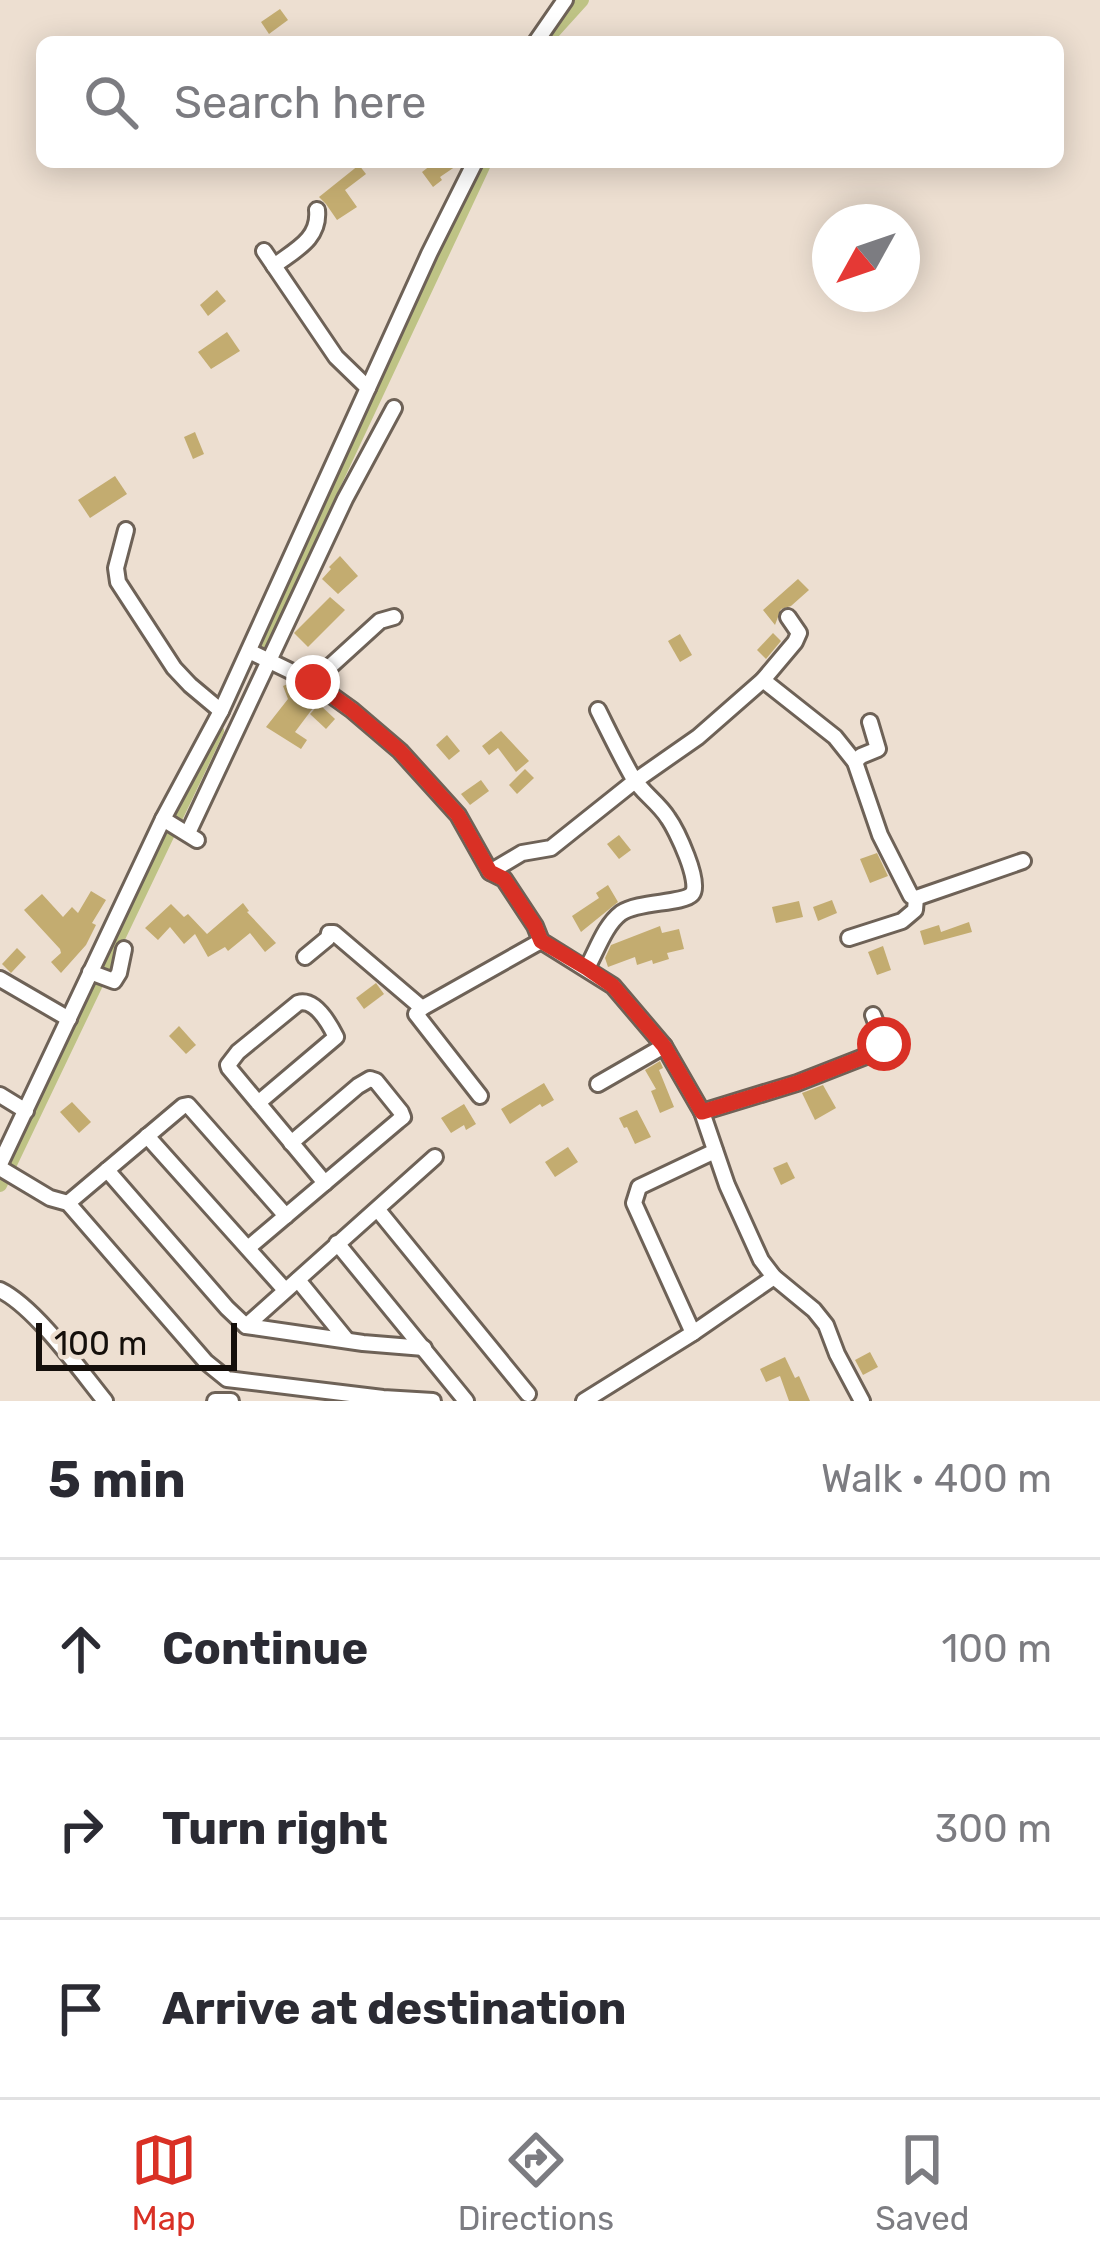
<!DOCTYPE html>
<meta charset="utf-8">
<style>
body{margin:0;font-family:Rubik,sans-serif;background:#f2f2f3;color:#2b2b33}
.compass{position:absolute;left:812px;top:204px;width:108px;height:108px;border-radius:50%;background:#fff;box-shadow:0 6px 30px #0003;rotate:230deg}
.scale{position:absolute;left:36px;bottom:30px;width:201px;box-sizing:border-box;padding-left:12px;border:6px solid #140f0b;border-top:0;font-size:33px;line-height:42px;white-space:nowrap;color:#140f0b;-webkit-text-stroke:9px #eddfd1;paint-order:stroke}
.stop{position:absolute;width:36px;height:36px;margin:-27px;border:9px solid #d93025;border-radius:50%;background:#fff}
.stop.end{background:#d93025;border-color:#fff;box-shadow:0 3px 12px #0008}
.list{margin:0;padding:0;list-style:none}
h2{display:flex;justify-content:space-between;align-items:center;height:156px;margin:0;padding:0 48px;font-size:51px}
h2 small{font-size:39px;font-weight:400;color:#7c7c81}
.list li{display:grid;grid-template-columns:78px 1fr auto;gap:36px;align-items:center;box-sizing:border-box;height:180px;padding:0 48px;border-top:3px solid #e1e1e2}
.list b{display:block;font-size:45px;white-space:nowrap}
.list em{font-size:39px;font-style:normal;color:#7c7c81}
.icon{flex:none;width:66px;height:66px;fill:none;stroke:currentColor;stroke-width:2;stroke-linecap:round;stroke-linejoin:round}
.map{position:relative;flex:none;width:1100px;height:1401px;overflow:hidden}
.search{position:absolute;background:#fff;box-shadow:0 6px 30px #0003;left:36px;right:36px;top:36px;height:132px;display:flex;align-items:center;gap:30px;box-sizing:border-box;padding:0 42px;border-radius:18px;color:#7c7c81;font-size:45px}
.sheet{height:696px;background:#fff}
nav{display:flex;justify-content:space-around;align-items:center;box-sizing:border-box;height:168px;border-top:3px solid #e1e1e2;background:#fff;font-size:33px;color:#7c7c81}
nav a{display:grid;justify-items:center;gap:6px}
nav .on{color:#d93025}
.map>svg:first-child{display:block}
</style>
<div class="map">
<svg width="1100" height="1401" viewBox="0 0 1100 1401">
<rect width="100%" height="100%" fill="#eddfd1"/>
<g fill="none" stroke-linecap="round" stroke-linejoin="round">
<g stroke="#bec385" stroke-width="14">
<polyline points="544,42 582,0"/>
<polyline points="258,646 485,162"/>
<polyline points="0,1185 217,731"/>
</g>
</g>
<g fill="#c3ac70">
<polygon points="280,9 288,20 269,34 261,22"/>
<polygon points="435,162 462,162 440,177 442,180 433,187 422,172"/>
<polygon points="359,165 366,174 345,190 357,207 337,220 326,204 319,197"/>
<polygon points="217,290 226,301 208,316 200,305"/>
<polygon points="227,332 240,351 211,369 198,352"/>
<polygon points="195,432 204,454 193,459 184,437"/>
<polygon points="115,476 127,494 90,518 78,500"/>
<polygon points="340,556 358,576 338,594 322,579 331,569 329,567"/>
<polygon points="798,579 809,590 791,606 781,609 775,625 763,610"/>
<polygon points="330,597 345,610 308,647 294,633"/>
<polygon points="773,633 781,641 766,659 757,650"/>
<polygon points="680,634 692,655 680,662 668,641"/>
<polygon points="290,683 307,692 313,708 295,732 307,740 301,749 266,727 288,699 283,686"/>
<polygon points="319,704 335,719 326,729 310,714"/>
<polygon points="501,731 529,761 516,772 498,748 489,755 482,746"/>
<polygon points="447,735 460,751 449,760 436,745"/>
<polygon points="525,769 534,778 517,794 509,785"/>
<polygon points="481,780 489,791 470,805 461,794"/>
<polygon points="619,835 631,850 619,859 607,844"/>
<polygon points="877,853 888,876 870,883 860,859"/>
<polygon points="608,885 618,902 581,932 572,916 599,898 596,893"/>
<polygon points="91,891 106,900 92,923 96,925 86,945 61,973 51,962 61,953 60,949 24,910 42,894 63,917 72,907 78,913"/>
<polygon points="832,900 837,913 818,921 813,907"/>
<polygon points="799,901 803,917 776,923 772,907"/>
<polygon points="243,903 249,911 247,912 276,943 265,952 250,933 228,951 225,947 208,957 195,934 184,944 170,927 158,940 145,928 171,904 184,917 188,914 207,934"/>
<polygon points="969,922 972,932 924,945 920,931 939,925 941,932"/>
<polygon points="660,926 662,933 679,929 684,949 667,953 669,959 653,964 652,960 637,965 635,957 608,967 605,958 611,945"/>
<polygon points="883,946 891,970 877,975 868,952"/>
<polygon points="17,948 26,957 11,973 2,964"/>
<polygon points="376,983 384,994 364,1009 356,998"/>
<polygon points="179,1026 196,1045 186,1054 169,1036"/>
<polygon points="660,1061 663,1068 659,1070 674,1107 660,1113 651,1091 656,1089 645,1070"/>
<polygon points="544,1083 554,1100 542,1107 540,1104 510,1124 501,1109"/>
<polygon points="823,1085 836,1108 815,1120 802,1093"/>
<polygon points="72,1102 91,1122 79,1133 60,1112"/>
<polygon points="464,1104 476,1124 466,1130 464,1125 451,1133 441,1118"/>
<polygon points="637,1110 651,1137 635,1144 627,1127 624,1128 619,1118"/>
<polygon points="568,1147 578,1162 555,1177 545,1162"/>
<polygon points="787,1162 795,1178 781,1185 773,1168"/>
<polygon points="870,1352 878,1367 863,1375 855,1360"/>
<polygon points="785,1357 795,1378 799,1376 810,1401 789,1401 780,1376 766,1382 760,1369"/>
</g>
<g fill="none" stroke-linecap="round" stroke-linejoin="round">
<g stroke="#6e6257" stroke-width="20">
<g id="minor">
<polyline points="536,42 565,0"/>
<polyline points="264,251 336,357 368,388"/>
<path d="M274,266C295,250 320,239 317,210"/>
<polyline points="126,530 116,568 118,582 174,668 190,685 221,711"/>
<polyline points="249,651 313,682 352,710 400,751 458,815 490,872 504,879 535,926 541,941 613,986 664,1046 702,1112 727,1185 761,1260 774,1277 814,1310 826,1325 837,1354 862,1401"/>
<polyline points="763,680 835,737 855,762 880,835 911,896 916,898 1023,861"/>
<polyline points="313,682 380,621 394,617"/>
<polyline points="855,762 861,756 878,749 870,722"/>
<polyline points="163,819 197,840"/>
<polyline points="188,833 345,499 394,408"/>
<polyline points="490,872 522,853 551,848 635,781 698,737 763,680 795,642 799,633 788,617"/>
<polyline points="849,938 902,921 915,910 916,898"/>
<polyline points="305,957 328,938 329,933 334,933 422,1008"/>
<path d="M587,968C597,950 605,925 621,913C638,901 683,904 692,894C702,883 676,829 668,818C658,802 641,792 632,776C620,755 609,732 598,710"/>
<polyline points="90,972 114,981 119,973 124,949"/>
<polyline points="0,979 69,1019"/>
<polyline points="598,1084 664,1046"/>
<polyline points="0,1095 26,1111"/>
<polyline points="480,1096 416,1014 422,1008 541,941"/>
<path d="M258,1103L336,1037C329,1023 315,998 298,1003L238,1052L228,1065L229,1068L325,1183"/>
<polyline points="702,1112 797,1083 879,1051 884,1044 873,1015"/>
<polyline points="147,1136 285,1290"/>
<polyline points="0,1164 163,819 221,711 429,254 475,162"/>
<polyline points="0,1168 50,1198 68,1203 206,1362 227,1379 383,1398 433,1401"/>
<polyline points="107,1170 227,1308 246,1326 363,1343 424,1348"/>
<polyline points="68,1203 183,1106 188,1105 286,1216"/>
<polyline points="378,1210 528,1394"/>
<polyline points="337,1243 466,1401"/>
<polyline points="248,1248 398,1121 403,1117 401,1112 376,1081 370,1079 358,1086 291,1143"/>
<polyline points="298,1280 346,1339"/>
<path d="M0,1290C35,1307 80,1370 105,1401"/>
<polyline points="246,1326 435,1157"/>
<polyline points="693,1333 634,1203 639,1187 715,1151"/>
<polyline points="215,1401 231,1401"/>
<polyline points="584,1401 693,1333 774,1277"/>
</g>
</g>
<use href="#minor" stroke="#fff" stroke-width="14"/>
</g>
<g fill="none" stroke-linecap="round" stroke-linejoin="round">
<polyline stroke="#d93025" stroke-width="15" points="313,682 352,710 400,751 458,815 490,872 504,879 535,926 541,941 587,968 613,986 664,1046 702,1112 797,1083 879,1051 884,1044"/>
</g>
</svg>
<svg class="compass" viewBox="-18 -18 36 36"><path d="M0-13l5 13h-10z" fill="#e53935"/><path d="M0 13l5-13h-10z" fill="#7c7c81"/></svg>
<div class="scale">100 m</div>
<div class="stop" style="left:884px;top:1044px"></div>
<div class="stop end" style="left:313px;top:682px"></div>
<div class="search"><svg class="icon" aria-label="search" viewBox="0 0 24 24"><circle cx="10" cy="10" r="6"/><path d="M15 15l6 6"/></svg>Search here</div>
</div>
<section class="sheet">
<h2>5 min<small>Walk · 400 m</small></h2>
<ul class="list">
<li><svg class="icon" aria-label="ahead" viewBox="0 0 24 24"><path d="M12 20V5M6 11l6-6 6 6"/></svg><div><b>Continue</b></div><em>100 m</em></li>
<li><svg class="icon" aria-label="right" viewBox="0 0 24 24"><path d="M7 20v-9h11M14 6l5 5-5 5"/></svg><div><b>Turn right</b></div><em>300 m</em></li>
<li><svg class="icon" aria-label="arrive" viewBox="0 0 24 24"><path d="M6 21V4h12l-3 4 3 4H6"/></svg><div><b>Arrive at destination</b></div></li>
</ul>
</section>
<nav>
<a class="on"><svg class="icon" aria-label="map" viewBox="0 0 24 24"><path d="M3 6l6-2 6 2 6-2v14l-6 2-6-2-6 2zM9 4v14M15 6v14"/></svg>Map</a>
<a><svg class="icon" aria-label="directions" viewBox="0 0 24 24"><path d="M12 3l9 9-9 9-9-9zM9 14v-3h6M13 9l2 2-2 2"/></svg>Directions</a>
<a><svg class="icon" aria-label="saved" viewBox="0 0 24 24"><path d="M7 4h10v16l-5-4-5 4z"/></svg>Saved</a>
</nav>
